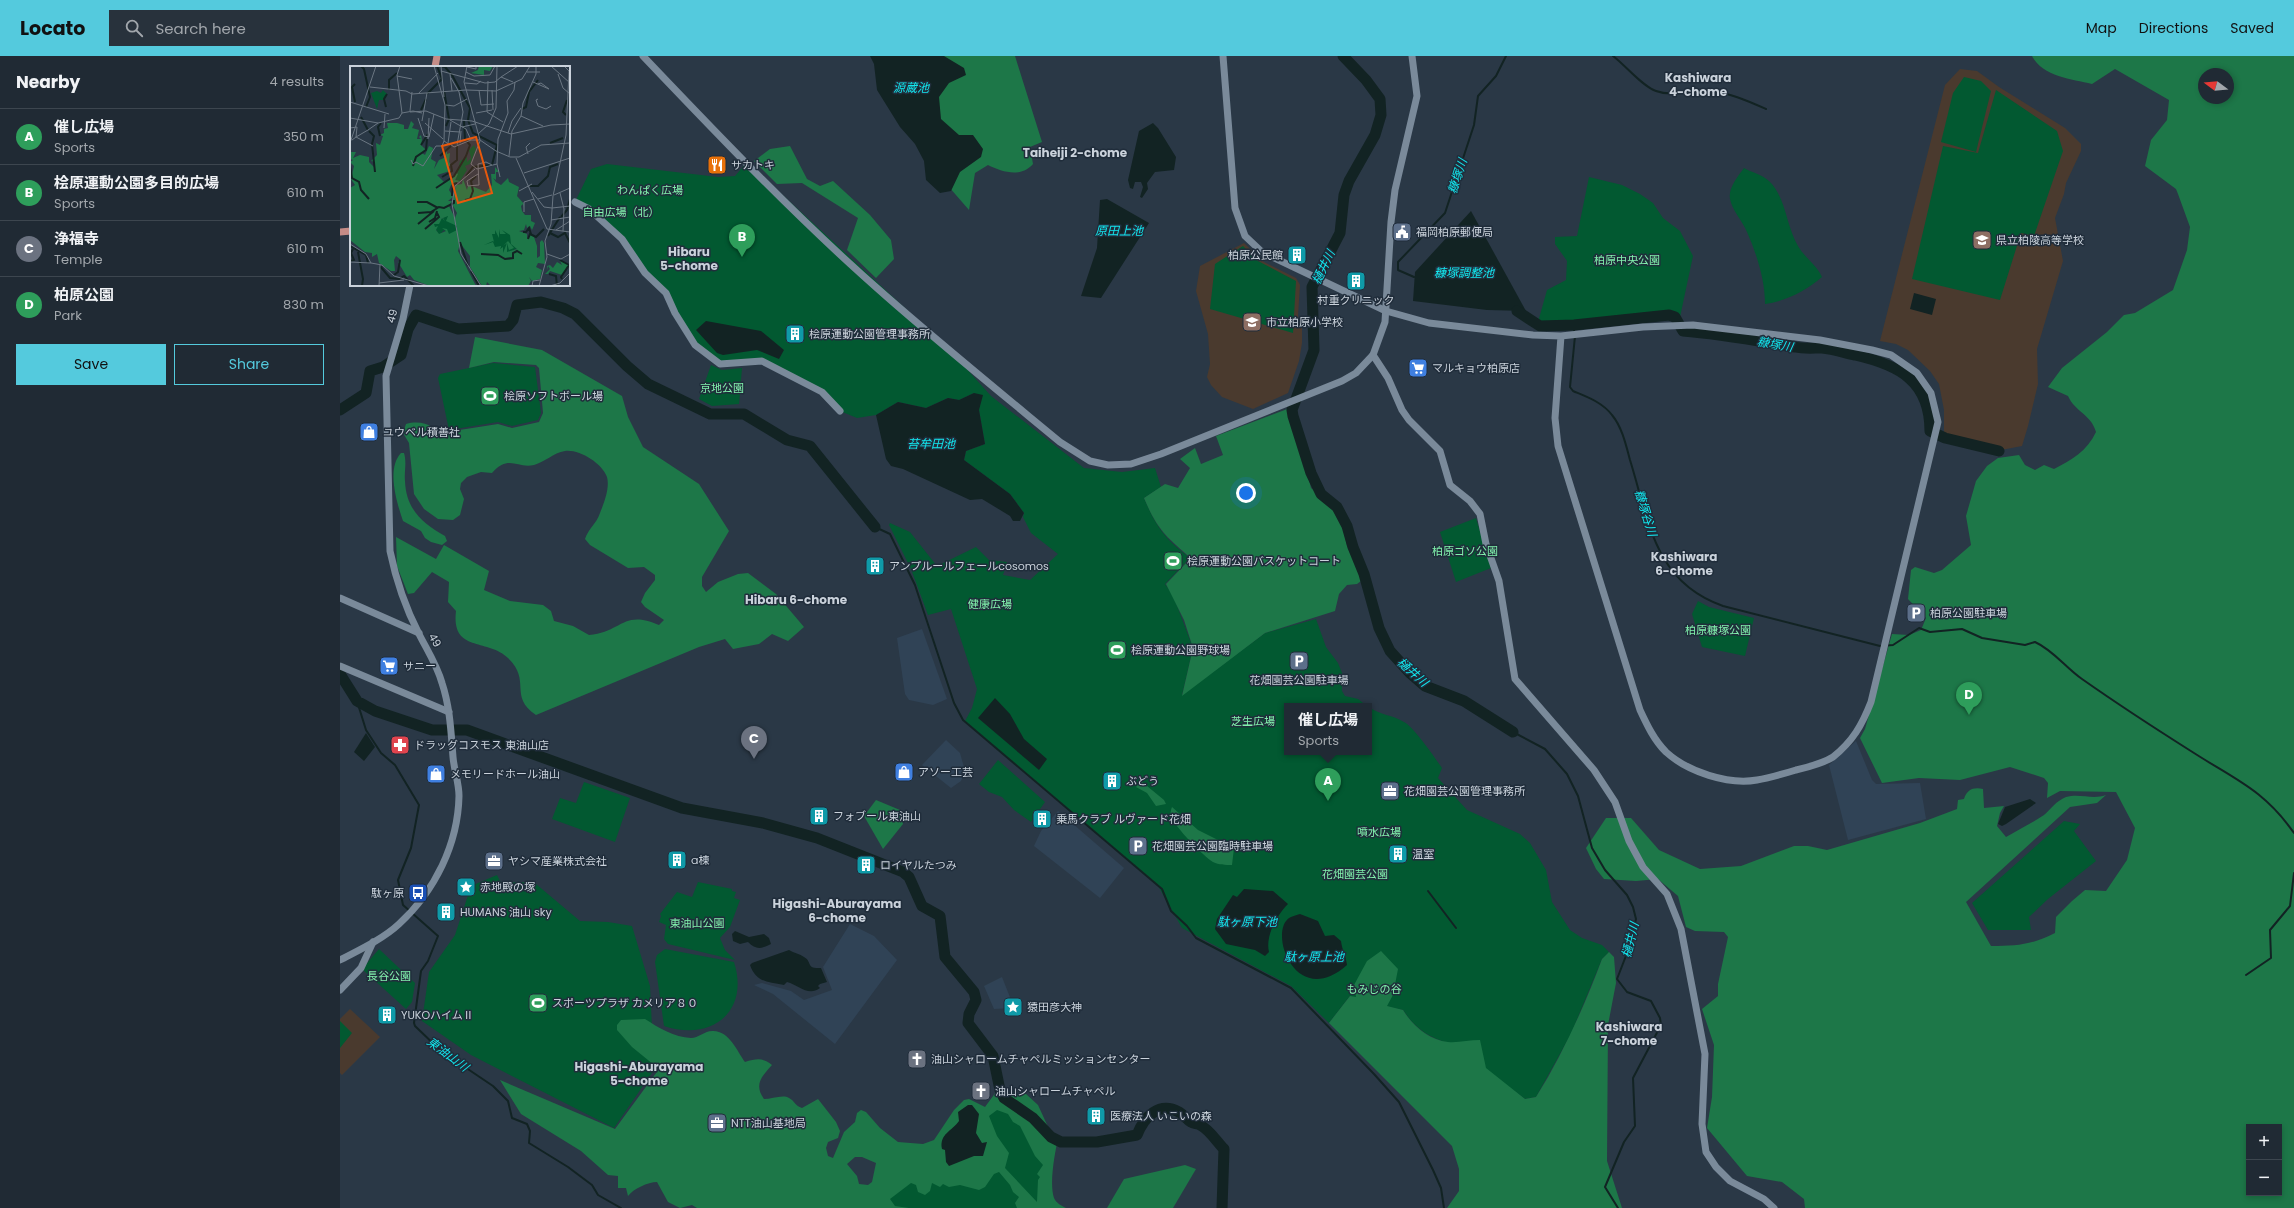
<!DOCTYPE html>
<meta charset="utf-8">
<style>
body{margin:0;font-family:Poppins,"Noto Sans JP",sans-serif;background:#28323c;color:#f1f3f6}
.controls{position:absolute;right:12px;bottom:12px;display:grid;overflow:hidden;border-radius:0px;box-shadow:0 2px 6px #0003}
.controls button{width:36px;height:36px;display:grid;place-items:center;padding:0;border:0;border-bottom:1px solid #3d464f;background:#202a34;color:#f1f3f6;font:20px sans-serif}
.compass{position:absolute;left:1858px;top:12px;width:36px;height:36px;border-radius:50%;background:#202a34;box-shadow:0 2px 6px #0003;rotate:286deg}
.you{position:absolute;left:906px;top:437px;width:14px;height:14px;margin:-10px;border:3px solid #fff;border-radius:50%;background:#1a73e8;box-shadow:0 0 0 6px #1a73e833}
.badge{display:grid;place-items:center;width:26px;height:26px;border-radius:50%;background:#54cadd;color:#fff;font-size:13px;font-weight:700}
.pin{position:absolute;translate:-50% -33px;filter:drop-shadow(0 1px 2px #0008)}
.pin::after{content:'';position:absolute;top:21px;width:14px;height:12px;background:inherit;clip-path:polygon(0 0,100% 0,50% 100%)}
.popup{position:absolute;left:944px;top:647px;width:88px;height:52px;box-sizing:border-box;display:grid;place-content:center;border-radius:0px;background:#202a34;filter:drop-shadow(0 1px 3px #0005);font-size:13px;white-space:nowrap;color:#a2a7ac}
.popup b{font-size:15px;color:#f1f3f6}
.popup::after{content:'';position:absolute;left:50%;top:100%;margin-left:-8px;border:8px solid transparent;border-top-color:#202a34}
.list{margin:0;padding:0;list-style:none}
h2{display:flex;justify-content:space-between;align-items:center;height:52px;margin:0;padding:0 16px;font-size:17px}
h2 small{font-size:13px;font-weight:400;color:#a2a7ac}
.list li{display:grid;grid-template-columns:26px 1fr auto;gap:12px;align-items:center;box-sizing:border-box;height:56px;padding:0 16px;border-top:1px solid #3d464f}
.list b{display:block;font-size:15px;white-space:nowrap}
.list p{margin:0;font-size:13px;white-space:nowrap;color:#a2a7ac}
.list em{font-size:13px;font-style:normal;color:#a2a7ac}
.actions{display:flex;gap:8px;padding:12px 16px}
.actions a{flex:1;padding:9px 0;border:1px solid #54cadd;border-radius:0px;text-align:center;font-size:14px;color:#54cadd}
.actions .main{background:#54cadd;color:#111}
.icon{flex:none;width:22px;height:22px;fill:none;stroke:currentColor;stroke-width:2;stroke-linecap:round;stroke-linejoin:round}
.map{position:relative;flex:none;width:1954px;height:1152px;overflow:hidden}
header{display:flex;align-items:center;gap:24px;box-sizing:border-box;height:56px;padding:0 20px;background:#54cadd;color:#111}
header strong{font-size:19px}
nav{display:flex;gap:22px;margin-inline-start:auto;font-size:14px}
.search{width:280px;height:36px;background:#28323c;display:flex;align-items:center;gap:10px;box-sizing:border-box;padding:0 14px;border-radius:0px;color:#a2a7ac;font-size:15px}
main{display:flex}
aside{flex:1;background:#202a34}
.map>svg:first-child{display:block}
</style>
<header>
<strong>Locato</strong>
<div class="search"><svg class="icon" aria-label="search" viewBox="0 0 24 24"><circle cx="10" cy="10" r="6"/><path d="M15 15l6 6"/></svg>Search here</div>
<nav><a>Map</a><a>Directions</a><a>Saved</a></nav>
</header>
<main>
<aside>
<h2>Nearby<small>4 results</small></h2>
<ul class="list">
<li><span class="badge" style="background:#2e9e5b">A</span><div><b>催し広場</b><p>Sports</p></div><em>350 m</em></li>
<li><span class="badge" style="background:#2e9e5b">B</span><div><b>桧原運動公園多目的広場</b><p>Sports</p></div><em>610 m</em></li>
<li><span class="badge" style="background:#6b7280">C</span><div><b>浄福寺</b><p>Temple</p></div><em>610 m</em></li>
<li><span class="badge" style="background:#2e9e5b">D</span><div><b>柏原公園</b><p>Park</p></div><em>830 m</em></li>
</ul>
<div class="actions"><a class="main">Save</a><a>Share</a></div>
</aside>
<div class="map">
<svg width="1954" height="1152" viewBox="0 0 1954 1152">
<rect width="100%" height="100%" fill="#2a3846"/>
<g fill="#304356">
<polygon points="582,573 607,643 593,649 569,644 565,638 557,582"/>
<polygon points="606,684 620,697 625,715 621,725 611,732 582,709"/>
<polygon points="1516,685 1532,724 1536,728 1580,727 1586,763 1508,784 1489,709"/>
<polygon points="718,755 784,812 760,842 694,790 701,775"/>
<polygon points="510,868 534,880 557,904 495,988 433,938 414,929 422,927 451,935 464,944 492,934 483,911"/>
<polygon points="662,921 673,949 672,952 654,953 644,930"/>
</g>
<g fill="#4a3a2e">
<polygon points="1620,13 1637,15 1659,31 1725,72 1741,88 1741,95 1726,127 1724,138 1715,162 1723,205 1697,293 1698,328 1688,370 1682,390 1661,394 1604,379 1604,354 1599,328 1590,315 1568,294 1556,288 1540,285 1605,29"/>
<polygon points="904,187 924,206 956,222 960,229 958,260 962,272 962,287 959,305 948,337 913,353 882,341 871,329 867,321 870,308 868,278 856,235 860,210"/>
<polygon points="10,953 40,981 2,1019 0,1017 0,963"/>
</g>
<g fill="#025931">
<polygon points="1624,21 1641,25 1651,35 1636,96 1601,86 1613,37"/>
<polygon points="1656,34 1717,75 1723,95 1694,180 1681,177 1660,244 1572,223 1603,90 1638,97"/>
<path d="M407,106L607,291L651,340L744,412L782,416L815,412L821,431L804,442C817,472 824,482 850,502L825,528L833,539L853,592L842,639L925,577L976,563L986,591L998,607L1002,617V635L1005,640L1018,643L1027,650H947V696H1029V651C1040,659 1053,659 1064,666C1074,671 1095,702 1102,712L1098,722L1127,754L1180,778L1190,787L1206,814L1212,846L1230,874L1242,882L1262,889L1269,896L1262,903L1231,978L1196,1041L1185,1043L1109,987C1088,982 1074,971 1063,954L1031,947L1010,940L989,967L951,930L842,872L817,828L625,665L632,652L637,633L611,553L588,559L571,513L549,469L550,467L570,476L597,510L636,491L649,504L667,506L663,519L690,524L718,498L691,477L683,461L684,457L670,438L624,404L626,395L645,388L639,354L634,337L619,344L608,342L586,352L558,346L536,359L517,362L500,355L487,339L422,305L380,308L355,289L326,237L305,217L282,183L235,146L251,113L267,108L378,121L395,120Z"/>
<path d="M1404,112C1411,116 1423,119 1429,125C1446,141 1446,170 1458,190C1464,201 1477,209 1482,221C1466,235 1446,245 1425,248C1425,224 1417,199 1407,176C1403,166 1392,154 1390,143C1388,132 1398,120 1404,112Z"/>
<polygon points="1249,121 1282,129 1300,138 1313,147 1323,162 1340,175 1353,200 1340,261 1330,256 1201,268 1198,266 1207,234 1226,224 1227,205 1215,188 1215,181 1237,180"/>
<polygon points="903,190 918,205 956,225 953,277 870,253 875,208"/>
<polygon points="153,307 195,311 201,357 198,364 172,370 158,366 109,374 98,322 100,318"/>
<polygon points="371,309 382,314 402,312 399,348 372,350 359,343"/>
<polygon points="1136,462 1151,512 1116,526 1100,476"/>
<polygon points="1358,545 1369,551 1414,562 1405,600 1362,591 1352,558"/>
<polygon points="658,704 705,746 691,766 674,754 662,741 649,736 639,728"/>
<polygon points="244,726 290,742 275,786 212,763 220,742 236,747"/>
<polygon points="1724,765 1740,768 1734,775 1756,805 1708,843 1689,861 1691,874 1648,874 1632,847"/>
<polygon points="157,819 161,827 181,826 196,828 240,865 268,866 292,870 310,930 314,1014 274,1072 131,999 82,965 89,916 115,879 131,830"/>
<polygon points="358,826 392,833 392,835 396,836 394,842 400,844 390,871 380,882 385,894 395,904 328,888 324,883 326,869 319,866 321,860 320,858 337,836 352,841"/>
<polygon points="39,893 75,927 72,946 66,953 22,913"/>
<path d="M325,893L394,906C410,956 371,986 324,970L315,906L317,899Z"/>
<polygon points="0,965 12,977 0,992"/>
<polygon points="657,1046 679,1058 710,1104 713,1152 517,1152 640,1068"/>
</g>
<g fill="#1d7748" fill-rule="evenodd">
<path d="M592,0H675L702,86L690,91L693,108C681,122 662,116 648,109L635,117L629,154L609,131L613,78L597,61Z"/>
<path d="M1692,0H1954V1152H1465L1464,1143L1442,1126L1407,1120L1367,1072L1372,1041L1374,989L1362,953L1378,940V928L1388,881L1384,876L1355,875L1346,871L1338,840L1318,823L1296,825L1264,823L1256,813L1246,792L1266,762H1291L1319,794L1360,813L1401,810L1454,790H1468L1487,794L1580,767L1617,753L1618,744L1624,743C1627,733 1634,731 1643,733L1644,752L1664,750L1660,757L1657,770L1666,781C1678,774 1692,767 1704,759C1711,753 1716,745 1726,741C1740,737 1752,744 1766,739L1757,747L1730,751L1626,846L1651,890C1677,890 1691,889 1715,877L1716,861L1732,845L1745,834L1766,835L1787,804L1795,772L1776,736L1720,735L1707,742L1708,727L1704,722L1670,711L1620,724L1579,722L1542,727L1520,682L1525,673L1552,578L1569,579L1581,574L1586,562L1568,543L1571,514L1575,511L1594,517L1602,514L1631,489L1626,460L1636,425L1647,410L1658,402L1679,399L1685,409L1695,414L1704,409L1714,413C1732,404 1747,395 1756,376C1751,358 1735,356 1728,340L1708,331L1722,312L1767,276L1784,259L1795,257L1833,234L1847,194L1850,171L1838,138L1836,133L1805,110L1811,84L1827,64L1829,44L1775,13L1752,28C1732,23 1703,21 1692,0ZM1864,18H1888V42H1864ZM1909,1071H1939V1137H1909Z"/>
<polygon points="450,90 467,123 480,130 493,125 530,159 551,184 554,203 536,222 507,194 518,162 462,127 437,128 414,105 430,93"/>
<path d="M135,281L202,294L282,340L288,361L303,391L359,428L389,475L362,521V530L366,536L378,526L398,518L408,517L436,538L464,571L448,585L432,578L419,588L393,593L385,583L359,591L196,659C168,640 192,625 168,602C147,582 111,597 116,555L108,546L109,526L92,516L74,537L68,538L57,510L56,481L96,503L104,489L149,515L144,534L170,545L203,549L211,555L214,565L233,570L249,579C282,576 283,553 319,569L324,564L305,551L301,546L305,537L315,524V519L304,511L288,512L250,489L245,483C248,473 257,467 260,457C264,447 270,432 267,421C262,407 239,393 225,395C213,397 205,406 194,409C177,413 169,398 152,417L141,416L127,421L121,427L120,433L124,443L120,459L113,464L98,463L84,453L74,438L69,387L63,377L66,368C83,363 96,371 108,383V379L113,375L158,368L172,372L199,366L203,357L199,312L196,309L154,306L129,312Z"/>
<path d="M950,352L949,362L963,400L971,432L987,445L1002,468L1007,490L1019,516L1021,525L1017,528L1007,529L999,538L995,555L925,577L842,640L853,592L844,564L826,528L851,502C826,481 817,473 804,442L825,428L838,432L850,412L840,403L855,392L861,408L883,399L876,380Z"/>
<path d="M61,397H64C67,407 64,415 65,425C66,453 82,467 105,480L107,485L102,489L91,486L85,482L81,475L63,465C57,447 46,413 61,397Z"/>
<polygon points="801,725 824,744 826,748 816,750 807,737 796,731"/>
<polygon points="536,744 560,754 563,768 543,793 524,760"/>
<path d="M832,751L858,774L894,792L892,809C885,809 879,809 873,806C864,801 834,770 831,760C830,756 831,754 832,751Z"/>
<path d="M1041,895L1058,913L1053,939L1047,950L1063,954C1072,969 1089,984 1108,986C1118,987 1129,984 1140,984L1146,1012L1185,1043L1196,1041C1223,998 1244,951 1262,903L1269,896L1274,901L1276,927L1268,969L1267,1105L1282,1152H1107L1119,1135V1113L1112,1090L989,967L1010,940L1016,941L1014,929L1027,905Z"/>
<path d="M305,963C319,972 334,981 351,982C358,982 365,975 372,975C389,974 397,995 405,1006C416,1003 423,1001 432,1009C421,1021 414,1029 424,1043C432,1043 443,1038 449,1042C455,1045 455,1050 462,1052L478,1043L496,1066L500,1075L498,1082L488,1086L486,1092L488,1100L493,1102L504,1076L515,1066L517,1057L521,1054L526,1056L540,1072L558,1086L583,1088L594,1084L614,1054L624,1044L629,1043L645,1051L656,1036L676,1040L681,1037L686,1038L698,1049L709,1073L718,1082C715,1097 709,1127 714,1142C716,1147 722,1150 726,1152H677L675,1147L679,1141L673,1136L670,1129L659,1116L654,1118L645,1131L639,1134L620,1129L609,1131L603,1128L600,1131L592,1127L590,1135L585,1139L578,1136L576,1129L571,1127L550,1143L555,1150L569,1152H357L352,1149L340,1152L328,1146L317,1126C308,1126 293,1133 288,1140L286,1132H278V1120L268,1119L241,1095L181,1058L160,1024L275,1073L319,1013L292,991L277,974V969L281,964ZM657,1054L668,1058L673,1066L680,1070L695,1100L703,1109L697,1118L700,1121L698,1124L697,1146L665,1112L669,1097L657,1080L649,1060ZM515,1101H522L536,1107L532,1126L528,1129L519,1128L517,1120L507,1108Z"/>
<polygon points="845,1109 856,1113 833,1152 767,1152 784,1123"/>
</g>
<g fill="#122323">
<polygon points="530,0 604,0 624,12 626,19 609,27 599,41 601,63 619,79 633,79 643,93 641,101 620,116 611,135 600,137 586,124 584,105 575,88 560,71 537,34 534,8"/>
<polygon points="813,67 818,72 836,101 834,114 815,116 807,127 808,133 802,142 800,141 803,131 801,126 795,126 793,133 790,132 788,124 799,75"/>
<polygon points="767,143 809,167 761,242 741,240 757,192 760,144"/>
<polygon points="1131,155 1186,255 1147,254 1073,245 1075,216"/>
<polygon points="1574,237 1596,243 1592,259 1570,253"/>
<polygon points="366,265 421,275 444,294 439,303 417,294 383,299 377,297 356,274"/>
<polygon points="634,337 643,339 639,354 645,388 626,395 624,404 670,438 684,457 680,465 673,465 670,460 642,443 630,444 563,413 551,410 546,403 536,359 558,346 586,352 608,342 619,344"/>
<polygon points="655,642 670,658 684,683 707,703 699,714 638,662"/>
<polygon points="26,677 35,691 24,705 14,696"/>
<polygon points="1690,743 1696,747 1666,768 1662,770 1658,768 1665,751"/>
<path d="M904,833L933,835L948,848C937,859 925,880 929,896L925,900L915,894L886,888L875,873L877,863L893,839L897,841Z"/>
<path d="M960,858L978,865L985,880L994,879L1001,885C1002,894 1006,900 1007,909C956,954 928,877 949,862C952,860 957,859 960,858Z"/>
<path d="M395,875L409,881L424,878L429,882L431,888C421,893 416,894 408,886L400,888L393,885L392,878Z"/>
<path d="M449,894C454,897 460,898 464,901C473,906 465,913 481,912L487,926L480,928L478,930L480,932C468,941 459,929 447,926L444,929C427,926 416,926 410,909L412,907Z"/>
<path d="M628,1049H632L639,1058L636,1077L642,1087L647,1086L643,1100H634L609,1110L606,1106L605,1094L602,1093C599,1078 612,1075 619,1065L618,1056Z"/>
</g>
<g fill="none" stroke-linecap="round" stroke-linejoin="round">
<g stroke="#122323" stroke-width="2">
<path d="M1273,0C1285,9 1303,31 1316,35C1332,41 1351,34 1368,35C1388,36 1408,45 1426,53"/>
<polyline points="1074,221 1058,214 1058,206 1105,157 1134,69 1138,40 1156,20 1166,0"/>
<polyline points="1234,269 1234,276"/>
<path d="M1235,280L1230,331L1233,335C1247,341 1262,346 1272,359C1282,371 1286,389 1290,404C1309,465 1314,526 1383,550L1540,590L1553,589L1579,572L1590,576L1622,573L1642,582L1685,589L1695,586C1713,594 1726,612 1742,623C1779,649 1816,673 1854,697C1896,724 1924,734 1954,777"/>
<polyline points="535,471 550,478 575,529 614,647 623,664 822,833 831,855 847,870 856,882 951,932 1034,1018 1059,1046 1093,1114 1101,1132 1104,1152"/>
<polyline points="17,645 26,674 41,697 55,709 79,749 71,792 58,824 63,849 98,880 88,905 81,915 74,967 75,970 101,995 153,1030 168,1045 172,1062 187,1068 190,1075 189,1087 228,1111 252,1129 258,1139 281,1152"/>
<polyline points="1173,676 1205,693 1227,718 1238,740 1252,792 1265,814 1287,839 1293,851 1296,863 1289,892 1277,923 1287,936 1311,945 1320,962 1321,969 1293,1022 1295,1070 1284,1086 1265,1131 1278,1152"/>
<polyline points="1088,835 1116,872"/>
<polyline points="1906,919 1931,902 1930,874 1950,850 1954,817"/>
</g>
<g stroke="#122323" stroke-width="11">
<polyline points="1003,0 1026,24 1040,43 1041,59 1035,79 1009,125 1004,139 1000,177 972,231 974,294 952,354 953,360 971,417 981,438 997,451 1007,470 1013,491 1024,518 1039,572 1050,595 1070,617 1085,630 1124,645 1173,676"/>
<path d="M1177,255L1200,270L1234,269L1329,259L1335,261L1343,275C1381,278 1418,285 1455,291C1464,293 1473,292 1482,292C1493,293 1505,297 1515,299C1559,309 1590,325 1590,375L1605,382L1659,395"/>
<polyline points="0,354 26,337 30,315 43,311 61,299 68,273 76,259 118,273 168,270 173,264 177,249 201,246 223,252 235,258 287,310 308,328 370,358 404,358 447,384 470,390 535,471"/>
<path d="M0,618L17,645L35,655L92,674H127L342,752L423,767L477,782L563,816L569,821L582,850L600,860L605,901L634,936L636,944L629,958L628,967L653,1000L660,1034L664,1042L693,1062L711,1081L721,1086H757L797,1079C804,1061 819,1045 839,1056C844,1059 847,1064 851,1066C854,1068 857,1067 860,1069C869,1073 877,1086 884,1093L882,1152"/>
</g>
<g stroke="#7a8a9a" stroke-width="7">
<path d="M303,0C381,82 461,166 546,240C603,290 662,338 720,386L750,405L768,409L791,408L821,398L1002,325L1016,317L1033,299L1045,266L1051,166L1055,134L1077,40L1072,0"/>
<path d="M883,0L895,152L905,180L922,196L1046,255L1089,267L1193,279L1221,280L1303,271L1353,269L1480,284L1532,294L1551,299L1577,317L1591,337L1598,366L1531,646C1522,669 1513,685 1493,701C1482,708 1468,711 1456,714C1443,718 1430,722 1417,724C1388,729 1348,716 1326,696C1314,684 1307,669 1300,654L1218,390L1215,362L1221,280"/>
<polyline points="235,146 249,153 282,183 305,217 326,237 335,257 355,289 380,308 422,305 482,336 500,355"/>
<polyline points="1033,299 1048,322 1062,354 1069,364 1100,395 1110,429 1130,445 1140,458 1146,488 1159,525 1175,623 1254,714 1275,746 1289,785 1303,811 1327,838 1341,873 1365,998 1362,1068 1366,1096 1376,1111 1390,1125 1424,1143 1434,1152"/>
<polyline points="0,542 79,577"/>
<polyline points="0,610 109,656"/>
<path d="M0,904C19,894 43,883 59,868C95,835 118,788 119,740C119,727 114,714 113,701C111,676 110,651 102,627C97,609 87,594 79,578C65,551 56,524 50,495L46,320L63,263L70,229"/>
<polyline points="0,934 21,912 33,886"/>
</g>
<g stroke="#c48c87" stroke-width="7">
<polyline points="95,11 97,0"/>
<polyline points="0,176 11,175"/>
</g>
</g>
<defs>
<g id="restaurant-square" transform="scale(1)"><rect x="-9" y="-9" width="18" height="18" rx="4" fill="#e8710a" stroke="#202d3b"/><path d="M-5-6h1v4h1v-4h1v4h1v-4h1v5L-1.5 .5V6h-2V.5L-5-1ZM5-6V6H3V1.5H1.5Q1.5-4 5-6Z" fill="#fff"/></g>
<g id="civic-square" transform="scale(1)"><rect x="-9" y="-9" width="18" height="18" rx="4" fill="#5c6f8a" stroke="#202d3b"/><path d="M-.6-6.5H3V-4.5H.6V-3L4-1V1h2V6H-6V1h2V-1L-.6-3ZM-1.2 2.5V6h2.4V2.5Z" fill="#fff"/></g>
<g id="school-square" transform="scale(1)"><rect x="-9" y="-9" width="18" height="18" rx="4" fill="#8d6e63" stroke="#202d3b"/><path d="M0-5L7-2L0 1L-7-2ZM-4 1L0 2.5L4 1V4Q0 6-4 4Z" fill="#fff"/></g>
<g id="building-square" transform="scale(1)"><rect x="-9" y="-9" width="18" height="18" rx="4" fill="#0f9aa8" stroke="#202d3b"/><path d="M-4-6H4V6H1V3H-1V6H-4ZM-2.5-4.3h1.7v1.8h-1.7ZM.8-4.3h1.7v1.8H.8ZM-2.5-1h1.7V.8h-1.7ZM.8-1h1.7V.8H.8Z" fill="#fff"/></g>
<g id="supermarket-square" transform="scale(1)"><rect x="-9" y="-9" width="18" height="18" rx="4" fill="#3f7fe0" stroke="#202d3b"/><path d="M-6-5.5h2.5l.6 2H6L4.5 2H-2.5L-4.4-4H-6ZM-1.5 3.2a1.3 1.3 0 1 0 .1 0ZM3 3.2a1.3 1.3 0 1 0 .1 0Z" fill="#fff"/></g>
<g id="stadium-square" transform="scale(1)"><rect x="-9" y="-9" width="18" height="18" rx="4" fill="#2e9e5b" stroke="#202d3b"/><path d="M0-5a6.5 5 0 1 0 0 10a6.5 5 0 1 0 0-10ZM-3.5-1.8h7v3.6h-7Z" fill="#fff"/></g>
<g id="shop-square" transform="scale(1)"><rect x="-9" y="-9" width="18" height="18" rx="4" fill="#3f7fe0" stroke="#202d3b"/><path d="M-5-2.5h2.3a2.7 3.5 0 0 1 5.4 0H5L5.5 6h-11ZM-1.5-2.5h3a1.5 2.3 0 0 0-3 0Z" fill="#fff"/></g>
<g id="parking-square" transform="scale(1)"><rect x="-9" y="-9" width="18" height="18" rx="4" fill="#5c6f8a" stroke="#202d3b"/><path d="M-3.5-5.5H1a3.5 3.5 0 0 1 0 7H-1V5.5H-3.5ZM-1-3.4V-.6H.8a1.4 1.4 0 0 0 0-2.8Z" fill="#fff"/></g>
<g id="pharmacy-square" transform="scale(1)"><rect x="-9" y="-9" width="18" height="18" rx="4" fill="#e0444e" stroke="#202d3b"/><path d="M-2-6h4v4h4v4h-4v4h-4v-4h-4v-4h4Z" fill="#fff"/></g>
<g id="office-square" transform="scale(1)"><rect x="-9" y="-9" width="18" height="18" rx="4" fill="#5c6f8a" stroke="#202d3b"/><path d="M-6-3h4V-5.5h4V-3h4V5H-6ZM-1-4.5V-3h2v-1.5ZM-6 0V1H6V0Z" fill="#fff"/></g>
<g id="sight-square" transform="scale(1)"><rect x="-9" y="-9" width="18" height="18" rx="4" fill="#0f9aa8" stroke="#202d3b"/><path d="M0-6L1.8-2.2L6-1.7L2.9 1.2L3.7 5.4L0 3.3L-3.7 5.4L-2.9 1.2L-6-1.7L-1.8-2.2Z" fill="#fff"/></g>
<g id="bus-square" transform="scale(1)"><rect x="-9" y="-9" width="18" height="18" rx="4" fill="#1a4fb4" stroke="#202d3b"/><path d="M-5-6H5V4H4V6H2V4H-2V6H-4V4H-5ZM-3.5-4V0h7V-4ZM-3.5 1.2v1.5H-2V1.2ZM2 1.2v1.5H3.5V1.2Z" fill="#fff"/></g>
<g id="church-square" transform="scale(1)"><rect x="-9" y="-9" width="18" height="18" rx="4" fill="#6b7280" stroke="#202d3b"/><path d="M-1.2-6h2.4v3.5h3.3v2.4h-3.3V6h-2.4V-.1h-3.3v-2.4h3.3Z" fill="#fff"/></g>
</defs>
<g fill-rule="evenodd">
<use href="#restaurant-square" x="377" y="109"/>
<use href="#civic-square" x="1062" y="176"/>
<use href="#school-square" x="1642" y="184"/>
<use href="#building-square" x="957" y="199"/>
<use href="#building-square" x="1016" y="225"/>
<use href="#school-square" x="912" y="266"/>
<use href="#building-square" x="455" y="278"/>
<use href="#supermarket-square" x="1078" y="312"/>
<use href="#stadium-square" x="150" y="340"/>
<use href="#shop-square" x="29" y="376"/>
<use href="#stadium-square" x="833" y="505"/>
<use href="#building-square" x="535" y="510"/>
<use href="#parking-square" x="1576" y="557"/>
<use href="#stadium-square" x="777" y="594"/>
<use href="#parking-square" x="959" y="605"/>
<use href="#supermarket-square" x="49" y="610"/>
<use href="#pharmacy-square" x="60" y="689"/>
<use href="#shop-square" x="564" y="716"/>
<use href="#shop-square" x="96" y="718"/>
<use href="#building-square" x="772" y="725"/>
<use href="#office-square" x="1050" y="735"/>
<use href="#building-square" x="479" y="760"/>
<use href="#building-square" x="702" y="763"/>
<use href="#parking-square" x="798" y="790"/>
<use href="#building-square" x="1058" y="798"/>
<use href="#building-square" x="337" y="804"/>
<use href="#office-square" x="154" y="805"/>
<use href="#building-square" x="526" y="809"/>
<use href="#sight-square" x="126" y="831"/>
<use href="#bus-square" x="78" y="837"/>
<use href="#building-square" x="106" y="856"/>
<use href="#stadium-square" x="198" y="947"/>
<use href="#sight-square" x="673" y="951"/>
<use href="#building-square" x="47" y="959"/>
<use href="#church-square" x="577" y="1003"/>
<use href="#church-square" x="641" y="1035"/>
<use href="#building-square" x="756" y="1060"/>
<use href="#office-square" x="377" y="1067"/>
</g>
<g text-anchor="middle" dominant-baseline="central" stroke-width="3" stroke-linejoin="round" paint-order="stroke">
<g font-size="11" fill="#cad2db" stroke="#202d3b" text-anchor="start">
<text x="391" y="109">サカトキ</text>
<text x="1076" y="176">福岡柏原郵便局</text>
<text x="1656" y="184">県立柏陵高等学校</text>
<text x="943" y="199" text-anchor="end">柏原公民館</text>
<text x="1016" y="244" text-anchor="middle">村重クリニック</text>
<text x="926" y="266">市立柏原小学校</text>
<text x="469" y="278">桧原運動公園管理事務所</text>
<text x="1092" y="312">マルキョウ柏原店</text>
<text x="164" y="340">桧原ソフトボール場</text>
<text x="43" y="376">ユウベル積善社</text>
<text x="847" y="505">桧原運動公園バスケットコート</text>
<text x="549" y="510">アンプルールフェールcosomos</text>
<text x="1590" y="557">柏原公園駐車場</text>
<text x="791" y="594">桧原運動公園野球場</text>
<text x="63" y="610">サニー</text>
<text x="959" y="624" text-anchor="middle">花畑園芸公園駐車場</text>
<text x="74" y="689">ドラッグコスモス 東油山店</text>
<text x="578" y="716">アソー工芸</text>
<text x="110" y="718">メモリードホール油山</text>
<text x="786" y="725">ぶどう</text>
<text x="1064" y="735">花畑園芸公園管理事務所</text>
<text x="493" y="760">フォブール東油山</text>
<text x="716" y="763">乗馬クラブ ルヴァード花畑</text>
<text x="812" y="790">花畑園芸公園臨時駐車場</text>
<text x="1072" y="798">温室</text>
<text x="351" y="804">a棟</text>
<text x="168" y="805">ヤシマ産業株式会社</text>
<text x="540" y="809">ロイヤルたつみ</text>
<text x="140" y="831">赤地殿の塚</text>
<text x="64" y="837" text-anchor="end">駄ヶ原</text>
<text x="120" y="856">HUMANS 油山 sky</text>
<text x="212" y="947">スポーツプラザ カメリア８０</text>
<text x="687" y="951">猿田彦大神</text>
<text x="61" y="959">YUKOハイムⅡ</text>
<text x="591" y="1003">油山シャロームチャペルミッションセンター</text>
<text x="655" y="1035">油山シャロームチャペル</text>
<text x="770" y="1060">医療法人 いこいの森</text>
<text x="391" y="1067">NTT油山基地局</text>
</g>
<g font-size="11" fill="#82f2ad" stroke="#202d3b">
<text x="310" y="134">わんぱく広場</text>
<text x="281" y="156">自由広場（北）</text>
<text x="1287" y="204">柏原中央公園</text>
<text x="382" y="332">京地公園</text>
<text x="1125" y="495">柏原ゴソ公園</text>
<text x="650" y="548">健康広場</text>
<text x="1378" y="574">柏原糠塚公園</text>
<text x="913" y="665">芝生広場</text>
<text x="1039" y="776">噴水広場</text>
<text x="1015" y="818">花畑園芸公園</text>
<text x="357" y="867">東油山公園</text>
<text x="49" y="920">長谷公園</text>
<text x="1034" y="933">もみじの谷</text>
</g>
<g font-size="11" fill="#cad2db" stroke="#202d3b">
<text transform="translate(52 260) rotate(-75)">49</text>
<text transform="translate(95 584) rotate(61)">49</text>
</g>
<g font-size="12" font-weight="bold" fill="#cad2db" stroke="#202d3b">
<text x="1358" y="21">Kashiwara<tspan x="1358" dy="14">4-chome</tspan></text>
<text x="735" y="96">Taiheiji 2-chome</text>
<text x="349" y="195">Hibaru<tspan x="349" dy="14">5-chome</tspan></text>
<text x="1344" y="500">Kashiwara<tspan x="1344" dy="14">6-chome</tspan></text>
<text x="456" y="543">Hibaru 6-chome</text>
<text x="497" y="847">Higashi-Aburayama<tspan x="497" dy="14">6-chome</tspan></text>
<text x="1289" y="970">Kashiwara<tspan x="1289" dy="14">7-chome</tspan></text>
<text x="299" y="1010">Higashi-Aburayama<tspan x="299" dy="14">5-chome</tspan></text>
</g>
<g font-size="12" font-style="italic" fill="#12e7ef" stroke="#202d3b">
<text x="571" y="31">源蔵池</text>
<text transform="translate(1117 120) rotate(-72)">糠塚川</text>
<text x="779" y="174">原田上池</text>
<text transform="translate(983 211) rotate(-64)">樋井川</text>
<text x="1124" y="216">糠塚調整池</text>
<text transform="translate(1435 288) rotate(10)">糠塚川</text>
<text x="591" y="387">苔牟田池</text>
<text transform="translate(1306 457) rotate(73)">糠塚谷川</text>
<text transform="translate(1073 616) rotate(42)">樋井川</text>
<text x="907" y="865">駄ヶ原下池</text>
<text transform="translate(1290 884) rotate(-76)">樋井川</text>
<text x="974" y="900">駄ヶ原上池</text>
<text transform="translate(108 998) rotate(37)">東油山川</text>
</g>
</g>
<g transform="translate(10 10)">
<rect width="220" height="220" fill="#2a3846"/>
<path d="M33,24L37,28L34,34H29L27,43L21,27L27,25L31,27ZM124,79L126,83L120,98L115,100L117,104L110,115L106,114L110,95L117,91V96L121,92L119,84ZM153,144L167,182L158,187H136L133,191L125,177L141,150ZM98,149L107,159V165L100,169L94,164L89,169L83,158Z" fill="#025931"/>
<path d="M129,0L132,1L143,0L140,5L134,4V9L121,7L128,4ZM61,55L64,58L62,62L69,64L67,73H71L69,71L71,69L72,74L71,79L75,83L72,87L75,89L79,80L83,82L81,93L86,96L84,103L89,94L94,92L97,84V88L100,87L99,96L101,99L98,101L100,105L87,109L95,117L106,107L108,108L105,114L110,115L101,119L99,124L103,131L98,135H102L99,140L105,152L107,147L102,138L104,129L106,119L112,118L113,113L117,124L118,120L124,121L136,126L142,119L141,108H145V101L149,106H146V114L143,112L146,116L151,119L158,112L159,116L169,121L167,130L174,138L173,142V138L171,140L172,145L175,149H181V155L185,157L182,164L180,160L177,162L176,158L174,164L169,165L177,168V173L180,168L184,171L187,180V192L190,190V176L192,174L194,177L195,198L188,197L186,201L192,204L190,213L182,215L179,211L181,215L178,220H141L137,216L136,220H132L120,201V190L110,177L108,185L126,220H80L64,214L60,209L57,211L48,196L51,194L46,190L44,194L45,205H41L29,197L27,188L22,191V187L15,186L0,174V122L5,119L1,113L4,100L0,96L3,94L0,93L1,86H6L3,92L10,89L19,91V96L24,101L25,96L21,95L27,89L26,77L30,79L33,70L30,69L34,67V63L38,62L37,57H47L54,59V63H58ZM98,150L96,155L107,160V164L99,168L97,163L92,162L96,165L89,168L86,164L88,160L85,161L84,158H89L92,152L95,155L93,152ZM149,163L150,168H156L152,164L160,169L161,178L167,183L157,186V177L159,184L164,182L158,175L153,180L157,177L153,187V181L150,183L151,181V180L145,181L143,176L134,179L143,175L144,176L142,168H145V164L149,172ZM210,195L219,199L212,209L200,205L198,208H195L200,203L198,200L197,204V200L200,199L203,202L207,196L212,199Z" fill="#1d7748" fill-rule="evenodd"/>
<path fill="none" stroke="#122323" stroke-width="2" d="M11,0L14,3L20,31L16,41M87,0L92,13M90,0L95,1L102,9L120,42L118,54L123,67L147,79L142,99L123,101L116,110M5,18L2,21L5,36M39,24V14L47,7M94,25L99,53L96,60M77,28L92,13M36,41L34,33L37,28M172,43L176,41L179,26L188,14M71,44L76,33M216,49L213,46L217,34M11,51L18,64M114,55L115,73L120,79L116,90M19,65L24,70L22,78L25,106M30,70L28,61L31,57M200,77L213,72M71,79L78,68M90,90L101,80M0,99L2,112L9,116L11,124L19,133M63,100L66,91L76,84L77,73M92,111L102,105L101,99L107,94V78M180,120H188L198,110L200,101L208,98M86,122L104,110L116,90M102,130L103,118L107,117M115,134L120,133L123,125L121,115L126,110M67,136H77L88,142M68,147L81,146L89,141L94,142L104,137V134M211,151L217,144L220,133M79,156L85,152L87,145M68,158L84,145M75,163L89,151L87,147M173,166H176L179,162L181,168M200,167L208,171L215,167L220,177M198,170L210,151M178,173L180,168L186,171L194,163M110,176L118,200M0,180L16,189L18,197M8,186L13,213L12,220M131,188L148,189L155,193L163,192V187L167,185L172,188M210,194L219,199L211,211L212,213M1,195L4,194L1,187L3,183M30,200L40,212L49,213L54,210L64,220M121,205L129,220M199,208L206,210L207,220M44,209L48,206L50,194"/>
<path fill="none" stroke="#6a7682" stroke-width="1" d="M50,0L47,9L52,47M84,0L95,39L94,75M91,0L94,31M117,0L114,16L130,74M201,0L220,17M117,1L126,3V0M91,5L135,17L145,16L151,11L163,16M116,6L124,10L140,9L145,0M177,6H190M100,8L102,25M208,8L213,22L220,28M47,10L62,13M151,11L168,0M101,12L109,26L113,46L107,79M138,15L137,46L153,56M183,16L199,23L191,17L188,18M115,17L127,18L131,15M20,21L56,25L62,28L116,24L146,25L172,13L180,0M129,24L131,39M142,24L143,44M68,28L88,7M188,33L186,34L188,40L196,43L201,40M0,36L39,48M96,39L104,40L117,33M131,39L144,38M60,45L62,26M60,46L76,45L96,53L122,55L161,68L201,59L220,58M126,47L142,44M171,50L193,60M0,52L28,57L49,52L52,47L63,45L72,47M68,52L74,70L79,71L84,48M100,54L116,63L121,74H130L146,85L160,91H169L191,79L220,77M72,55L77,27M75,57L93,73M112,61L125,58M0,62L7,61L6,71L2,74M34,62L35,48M18,64L28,57M95,65L110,66M158,67L162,55L171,42M128,68L139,58L146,42L147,0M6,71L23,80M6,71L18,64M78,73L79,52M130,75L121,98L127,103L147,98L148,73L158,47L157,35L164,24L165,16M0,77L26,0M98,77L101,56M110,77L111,65M100,78L104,81L121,74M178,88L176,81L180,77M159,90L162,65L171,50L173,37L186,8V0M166,92L197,163L220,166M61,94L63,98L66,96L73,100L86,80H92L94,75L100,79M147,98L150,111M125,103L105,120L102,138L111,188L131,220M174,107L220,92M128,108L117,115L118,120L129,119L128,98L136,96L142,99M169,125L182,118M182,126L194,141L202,142M210,127L214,143L213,165M204,129L220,122M188,133L202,129M202,142L220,140M174,146V136L184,133M201,154L220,151M206,164L220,155M0,178L16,188L21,197M197,188L211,193L220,188M0,196L21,197M21,197L32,199L44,210L79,220M29,217L54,214M29,220L30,199M182,220L183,215L190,214M189,220L197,191L195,175L201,158L203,130L216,69L219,5L214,0M200,220L210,217L220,207"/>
<path fill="#e8590c" fill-opacity="0.15" stroke="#e8590c" stroke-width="2" d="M126,71L142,127L108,137L92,80Z"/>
<rect width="220" height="220" fill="none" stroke="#cad2db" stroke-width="2"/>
</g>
</svg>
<div class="controls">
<button>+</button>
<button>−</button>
</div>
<svg class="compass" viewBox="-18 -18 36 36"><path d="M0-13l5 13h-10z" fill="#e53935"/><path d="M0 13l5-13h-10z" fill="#a2a7ac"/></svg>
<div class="you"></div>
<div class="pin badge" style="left:988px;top:745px;background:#2e9e5b">A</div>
<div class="popup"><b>催し広場</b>Sports</div>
<div class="pin badge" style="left:402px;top:201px;background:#2e9e5b">B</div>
<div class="pin badge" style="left:414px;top:703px;background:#6b7280">C</div>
<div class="pin badge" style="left:1629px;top:659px;background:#2e9e5b">D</div>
</div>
</main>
